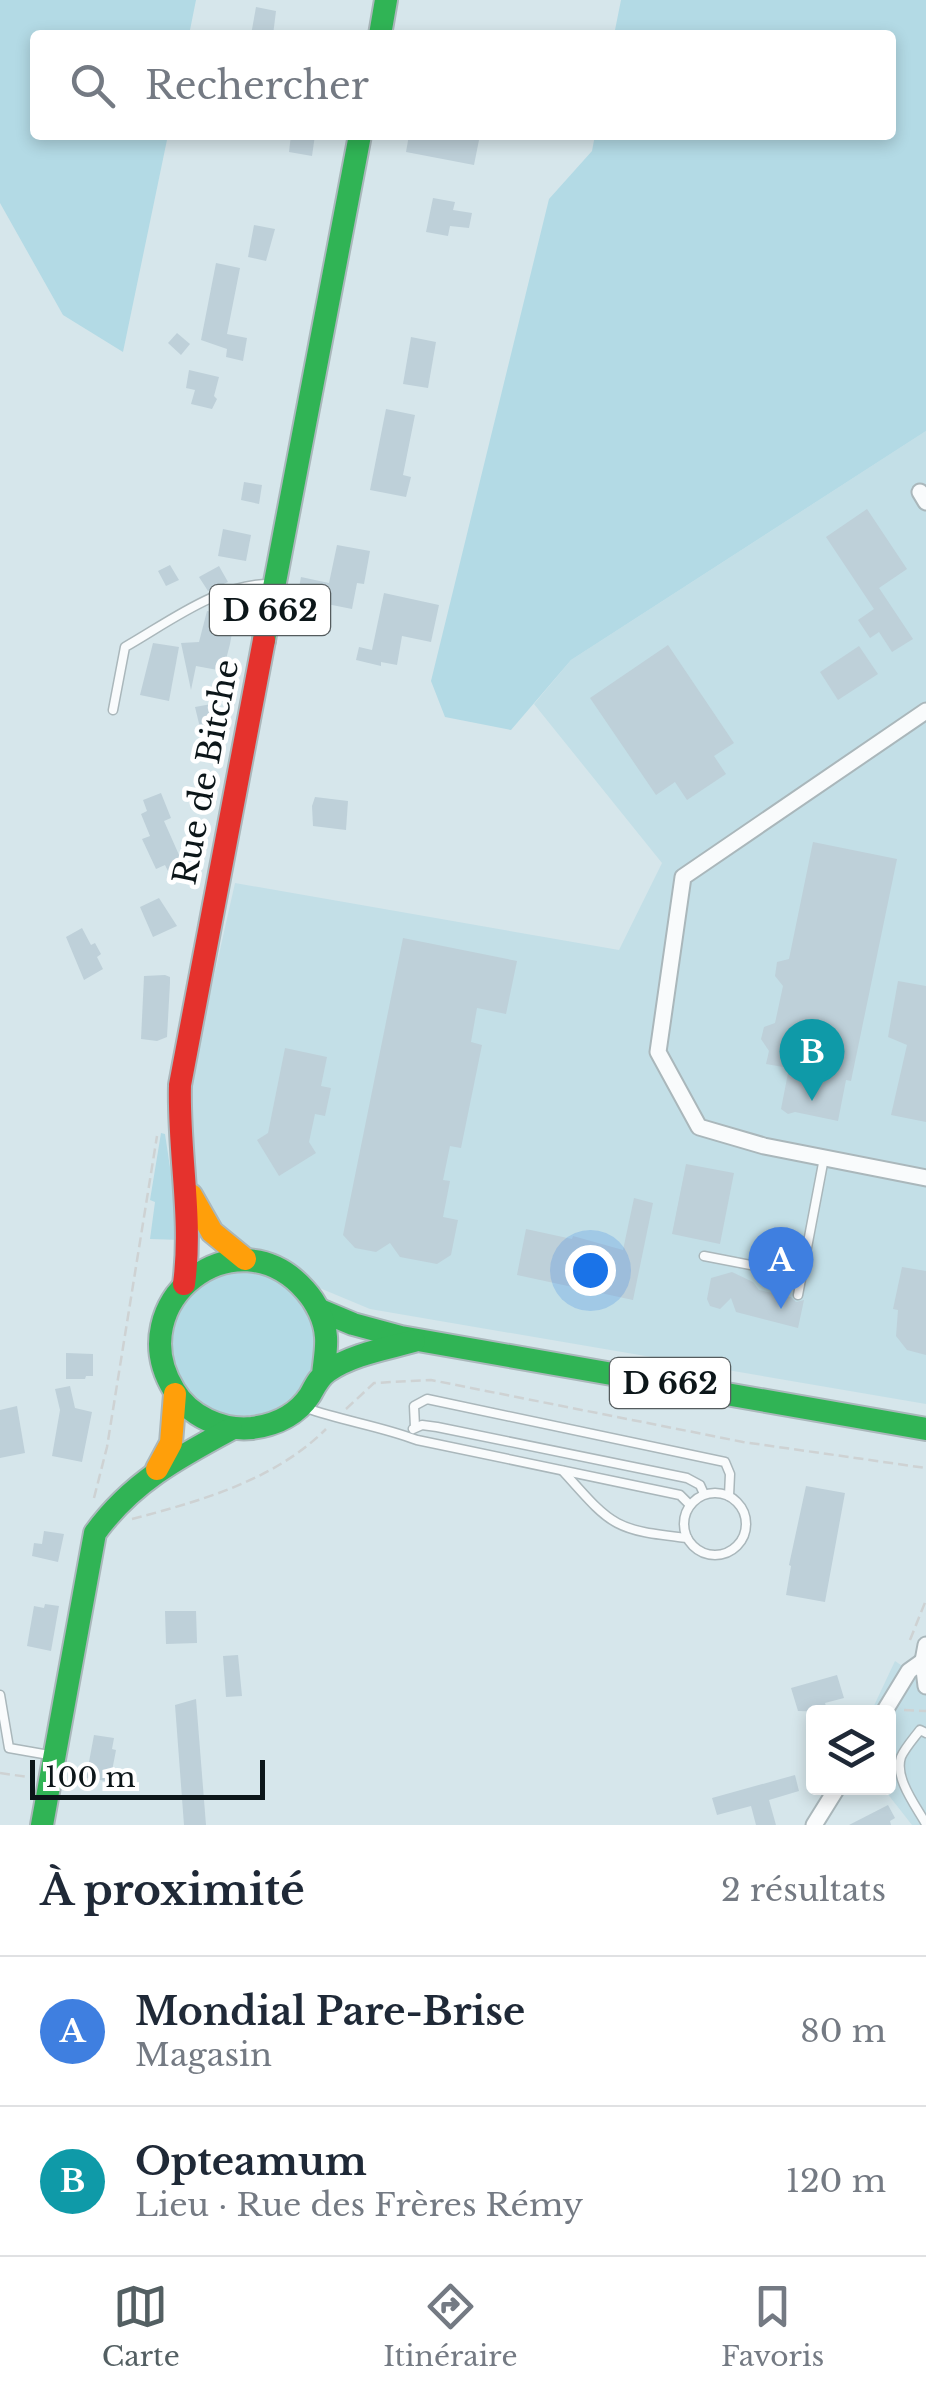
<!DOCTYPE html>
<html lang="fr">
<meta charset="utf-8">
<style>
body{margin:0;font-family:"Libre Baskerville",serif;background:#f6f6f7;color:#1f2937}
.controls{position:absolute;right:30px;bottom:30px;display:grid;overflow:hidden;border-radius:10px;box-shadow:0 5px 15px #0003}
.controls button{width:90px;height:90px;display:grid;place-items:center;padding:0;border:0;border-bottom:2px solid #e0e1e3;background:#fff;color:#1f2937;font:50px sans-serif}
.scale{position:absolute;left:30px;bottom:25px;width:235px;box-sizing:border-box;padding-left:10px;border:5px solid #0c1619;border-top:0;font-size:28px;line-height:35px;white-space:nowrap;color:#0c1619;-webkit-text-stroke:8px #fff;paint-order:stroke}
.you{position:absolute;left:590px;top:1270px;width:35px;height:35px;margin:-25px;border:8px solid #fff;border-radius:50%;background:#1a73e8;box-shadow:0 0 0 15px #1a73e833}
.badge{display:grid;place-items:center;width:65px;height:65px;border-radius:50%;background:#535f62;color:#fff;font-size:32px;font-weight:700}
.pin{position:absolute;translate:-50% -82px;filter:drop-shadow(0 2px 5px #0008)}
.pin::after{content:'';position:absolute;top:52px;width:35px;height:30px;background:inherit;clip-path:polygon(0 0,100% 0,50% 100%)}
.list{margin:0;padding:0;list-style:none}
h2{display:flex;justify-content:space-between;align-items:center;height:130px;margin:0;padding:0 40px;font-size:42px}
h2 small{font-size:32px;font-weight:400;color:#747a83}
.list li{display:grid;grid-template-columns:65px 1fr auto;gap:30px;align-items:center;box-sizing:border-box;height:150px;padding:0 40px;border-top:2px solid #e0e1e3}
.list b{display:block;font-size:38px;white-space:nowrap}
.list p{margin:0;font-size:32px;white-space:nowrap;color:#747a83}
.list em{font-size:32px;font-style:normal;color:#747a83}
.icon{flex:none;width:55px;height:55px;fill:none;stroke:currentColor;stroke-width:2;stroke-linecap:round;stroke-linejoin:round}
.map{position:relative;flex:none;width:926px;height:1825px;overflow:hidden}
.search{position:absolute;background:#fff;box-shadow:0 5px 15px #0003;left:30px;right:30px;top:30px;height:110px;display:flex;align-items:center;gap:25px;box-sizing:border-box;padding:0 35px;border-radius:10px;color:#747a83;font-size:38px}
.sheet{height:430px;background:#fff}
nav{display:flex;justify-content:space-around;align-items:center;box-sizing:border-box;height:140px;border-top:2px solid #e0e1e3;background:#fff;font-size:28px;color:#747a83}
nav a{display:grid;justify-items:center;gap:5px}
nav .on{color:#535f62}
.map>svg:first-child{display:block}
</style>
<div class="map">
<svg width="926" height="1825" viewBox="0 0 926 1825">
<rect width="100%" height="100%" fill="#d6e6eb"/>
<g fill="#c3dfe7">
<polygon points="926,431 926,1404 370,1309 159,1221 235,883 619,950 662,863 534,704 571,660"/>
<polygon points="895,1661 926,1682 926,1825 912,1825 883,1788 888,1788 888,1712 871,1712"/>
</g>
<g fill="#b3dae5">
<polygon points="0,0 196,0 189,35 35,35 35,135 168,135 123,352 63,315 0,203"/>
<polygon points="621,0 926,0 926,431 571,660 511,730 445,717 431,681 549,199 592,151 595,135 891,135 891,35 614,35"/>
<polygon points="161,1133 165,1134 181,1240 150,1239 155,1202 150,1200"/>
<circle cx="243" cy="1343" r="73"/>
</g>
<g fill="#bed0d9">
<polygon points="256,7 276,11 273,35 251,35"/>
<polygon points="291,135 315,135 312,156 289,152"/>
<polygon points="409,135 480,135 474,165 406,152"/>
<polygon points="433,198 455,202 453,210 472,213 469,228 450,226 448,236 426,232"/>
<polygon points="254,225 275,229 266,261 248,257"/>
<polygon points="216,263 240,268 227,334 247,338 243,361 226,357 227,349 201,340"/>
<polygon points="177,333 190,344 181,355 168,343"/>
<polygon points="411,337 436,342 428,388 403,384"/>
<polygon points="189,370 219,377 214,396 217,399 212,409 191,404 195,390 186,388"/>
<polygon points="386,409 415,415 403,475 411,477 406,497 370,490"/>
<polygon points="244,482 262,485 259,504 241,500"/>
<polygon points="867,509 907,569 879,588 913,639 892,652 879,632 870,638 858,620 874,609 826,537"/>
<polygon points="223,529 251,535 246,561 218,556"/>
<polygon points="337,545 370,551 364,584 357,583 352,609 297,598 301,577 329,583"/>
<polygon points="170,565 179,580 166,586 158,571"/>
<polygon points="219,566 228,582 208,591 199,577"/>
<polygon points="384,593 439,605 431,642 402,636 397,665 381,662 381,666 356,660 359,647 372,650"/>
<polygon points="207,611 235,616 230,644 223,671 196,666 191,690 181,643 199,642"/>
<polygon points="153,643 179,647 169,701 140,695"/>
<polygon points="668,645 734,743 714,756 726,774 687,800 675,782 656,795 590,698"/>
<polygon points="859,646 878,674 838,700 820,672"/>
<polygon points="217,703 223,731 202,736 195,707"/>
<polygon points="161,793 171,818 164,821 183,864 168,871 165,865 156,869 142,839 150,836 141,814 147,811 143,800"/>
<polygon points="315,797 348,801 346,830 313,826 312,806"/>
<polygon points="813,842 897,859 851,1081 846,1080 838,1121 795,1112 788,1114 781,1109 789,1068 766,1064 769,1051 761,1039 764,1027 775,1023 783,986 775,976 777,962 789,959"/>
<polygon points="159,898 177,926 153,937 140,907"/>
<polygon points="82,928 91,945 95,943 101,954 97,957 103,969 84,980 66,937"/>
<polygon points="403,938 517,961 506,1014 477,1008 471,1042 482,1045 461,1148 450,1146 443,1180 450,1181 443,1217 458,1220 451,1255 437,1264 400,1257 390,1243 376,1252 355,1248 343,1235"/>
<polygon points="165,975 170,977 170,983 167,1037 157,1041 141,1039 144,976"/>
<polygon points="898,981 926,986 926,1122 891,1115 907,1045 888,1037"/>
<polygon points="285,1048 327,1057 321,1086 331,1088 325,1116 315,1114 309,1142 316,1153 279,1176 257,1140 268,1133"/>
<polygon points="686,1164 734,1173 720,1244 672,1234"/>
<polygon points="634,1198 653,1203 633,1300 517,1275 526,1229 572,1239 573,1236 623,1250"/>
<polygon points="902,1267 926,1271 926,1355 907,1350 896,1336 898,1310 893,1309"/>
<polygon points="732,1272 753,1282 759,1290 791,1297 796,1302 804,1300 798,1328 736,1312 731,1298 720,1309 710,1306 707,1299 711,1278"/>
<polygon points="66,1353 93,1354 93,1376 86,1376 85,1379 66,1379"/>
<polygon points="70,1386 75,1408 92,1412 82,1462 52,1456 60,1410 55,1389"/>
<polygon points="17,1406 25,1453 0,1458 0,1410"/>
<polygon points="806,1486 845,1493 825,1602 786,1595 791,1566 789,1565"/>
<polygon points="44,1531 64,1534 58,1562 32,1556 34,1543 42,1544"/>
<polygon points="45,1604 59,1606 51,1651 27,1646 34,1606 44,1608"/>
<polygon points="165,1611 196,1611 197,1643 166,1644"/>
<polygon points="238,1655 242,1696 226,1697 223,1656"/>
<polygon points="837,1675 844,1698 825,1703 828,1712 798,1711 791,1688"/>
<polygon points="196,1699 206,1825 184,1825 175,1705"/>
<polygon points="94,1735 114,1738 112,1749 116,1750 112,1771 108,1770 106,1781 86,1778"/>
<polygon points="795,1775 799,1791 769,1800 776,1825 756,1825 751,1806 717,1815 712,1798"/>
<polygon points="888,1805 895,1818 890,1821 891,1825 849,1825"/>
</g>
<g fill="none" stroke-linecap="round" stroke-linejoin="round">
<g stroke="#aab7bb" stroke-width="11">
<g id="lane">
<path d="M113,710L125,647C169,622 219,583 271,584"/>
<polyline points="704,1256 802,1275"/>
<polyline points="798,1295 824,1158"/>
<path d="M306,1408C343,1421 380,1426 417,1440L680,1495L690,1505"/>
<polyline points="415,1427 414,1406 427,1399 725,1462 730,1474 729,1496"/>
<polyline points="413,1429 422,1425 437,1427 687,1478 700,1485 704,1494"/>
<path d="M563,1471C612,1526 613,1530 687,1538"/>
<circle cx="715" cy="1524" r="31"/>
<polyline points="0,1695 9,1748 49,1755"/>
<path d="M926,1733L920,1730C914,1738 905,1748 901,1757C894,1778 916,1806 926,1824"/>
</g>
</g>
<g stroke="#aab7bb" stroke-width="19">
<g id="street">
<polyline points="920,492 926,502"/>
<polyline points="926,711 683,877 658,1052 699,1127 764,1146 926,1178"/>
<polyline points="926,1645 923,1661 926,1686"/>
<polyline points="884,1712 909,1671 923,1661"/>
<polyline points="814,1825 837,1788"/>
</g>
</g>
<g stroke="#aab7bb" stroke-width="26">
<g id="fast">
<polyline points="380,35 386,0"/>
<polyline points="264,640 360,135"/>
<polyline points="322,1311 353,1324 401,1337 926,1429"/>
<path d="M323,1375C324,1363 327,1349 326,1337C325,1320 316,1302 305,1290C236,1212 120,1302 174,1390C189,1416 222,1431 252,1428C275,1425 297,1415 310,1395C315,1386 319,1377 328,1371C353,1354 386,1349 414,1341"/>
<path d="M42,1825L95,1533C131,1483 177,1458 231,1429"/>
</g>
</g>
<g stroke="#aab7bb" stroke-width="26">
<g id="slow">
<polyline points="191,1195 212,1232 245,1259"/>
<polyline points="157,1469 171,1443 175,1394"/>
</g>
</g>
<g stroke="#aab7bb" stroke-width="26">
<path id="jam" d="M184,1284C193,1218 178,1151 180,1085L264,640"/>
</g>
<g stroke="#ced2d3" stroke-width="2.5" stroke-dasharray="10 5" stroke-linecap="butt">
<polyline points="346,1409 374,1383 431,1380 743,1442 926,1468"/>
<polyline points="94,1498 107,1447 157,1136"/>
<path d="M132,1519C201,1501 275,1480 326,1429"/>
<polyline points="910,1640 926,1600"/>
<polyline points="904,1710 926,1711"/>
<polyline points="0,1773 28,1777"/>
</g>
<use href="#lane" stroke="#f9fbfc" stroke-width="8"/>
<use href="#street" stroke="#f9fbfc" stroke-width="15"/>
<use href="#fast" stroke="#30b455" stroke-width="22"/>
<use href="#slow" stroke="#ff9f0a" stroke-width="22"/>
<use href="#jam" stroke="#e5322d" stroke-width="22"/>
</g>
<g text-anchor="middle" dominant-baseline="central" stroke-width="9" stroke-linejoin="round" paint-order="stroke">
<g fill="#fff" stroke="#555c5e" stroke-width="2.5">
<rect x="210" y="585" width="120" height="50" rx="8"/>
<rect x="610" y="1358" width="120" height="50" rx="8"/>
</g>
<g font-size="30" font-weight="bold" fill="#0c1619">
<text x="270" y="610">D 662</text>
<text x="670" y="1383">D 662</text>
</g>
<g font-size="32" fill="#0c1619" stroke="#fff">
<text transform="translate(206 772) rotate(-79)">Rue de Bitche</text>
</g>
</g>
</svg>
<div class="controls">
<button><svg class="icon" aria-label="layers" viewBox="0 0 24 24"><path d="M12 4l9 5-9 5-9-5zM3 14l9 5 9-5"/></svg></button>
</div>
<div class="scale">100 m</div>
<div class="you"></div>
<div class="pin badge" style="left:781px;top:1309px;background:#3f7fe0">A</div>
<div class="pin badge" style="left:812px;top:1101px;background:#0f9aa8">B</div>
<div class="search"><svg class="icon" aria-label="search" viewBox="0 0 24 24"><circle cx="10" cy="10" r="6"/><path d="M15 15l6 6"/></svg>Rechercher</div>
</div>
<section class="sheet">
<h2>À proximité<small>2 résultats</small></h2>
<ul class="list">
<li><span class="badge" style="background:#3f7fe0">A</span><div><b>Mondial Pare-Brise</b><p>Magasin</p></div><em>80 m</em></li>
<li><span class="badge" style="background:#0f9aa8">B</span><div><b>Opteamum</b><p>Lieu · Rue des Frères Rémy</p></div><em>120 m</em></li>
</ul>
</section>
<nav>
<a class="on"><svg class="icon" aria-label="map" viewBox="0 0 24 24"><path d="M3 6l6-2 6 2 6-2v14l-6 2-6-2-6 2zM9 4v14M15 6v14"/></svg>Carte</a>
<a><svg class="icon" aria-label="directions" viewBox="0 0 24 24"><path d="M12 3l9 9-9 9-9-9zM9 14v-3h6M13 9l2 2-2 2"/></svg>Itinéraire</a>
<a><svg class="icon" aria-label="saved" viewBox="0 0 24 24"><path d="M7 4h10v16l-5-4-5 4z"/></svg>Favoris</a>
</nav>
